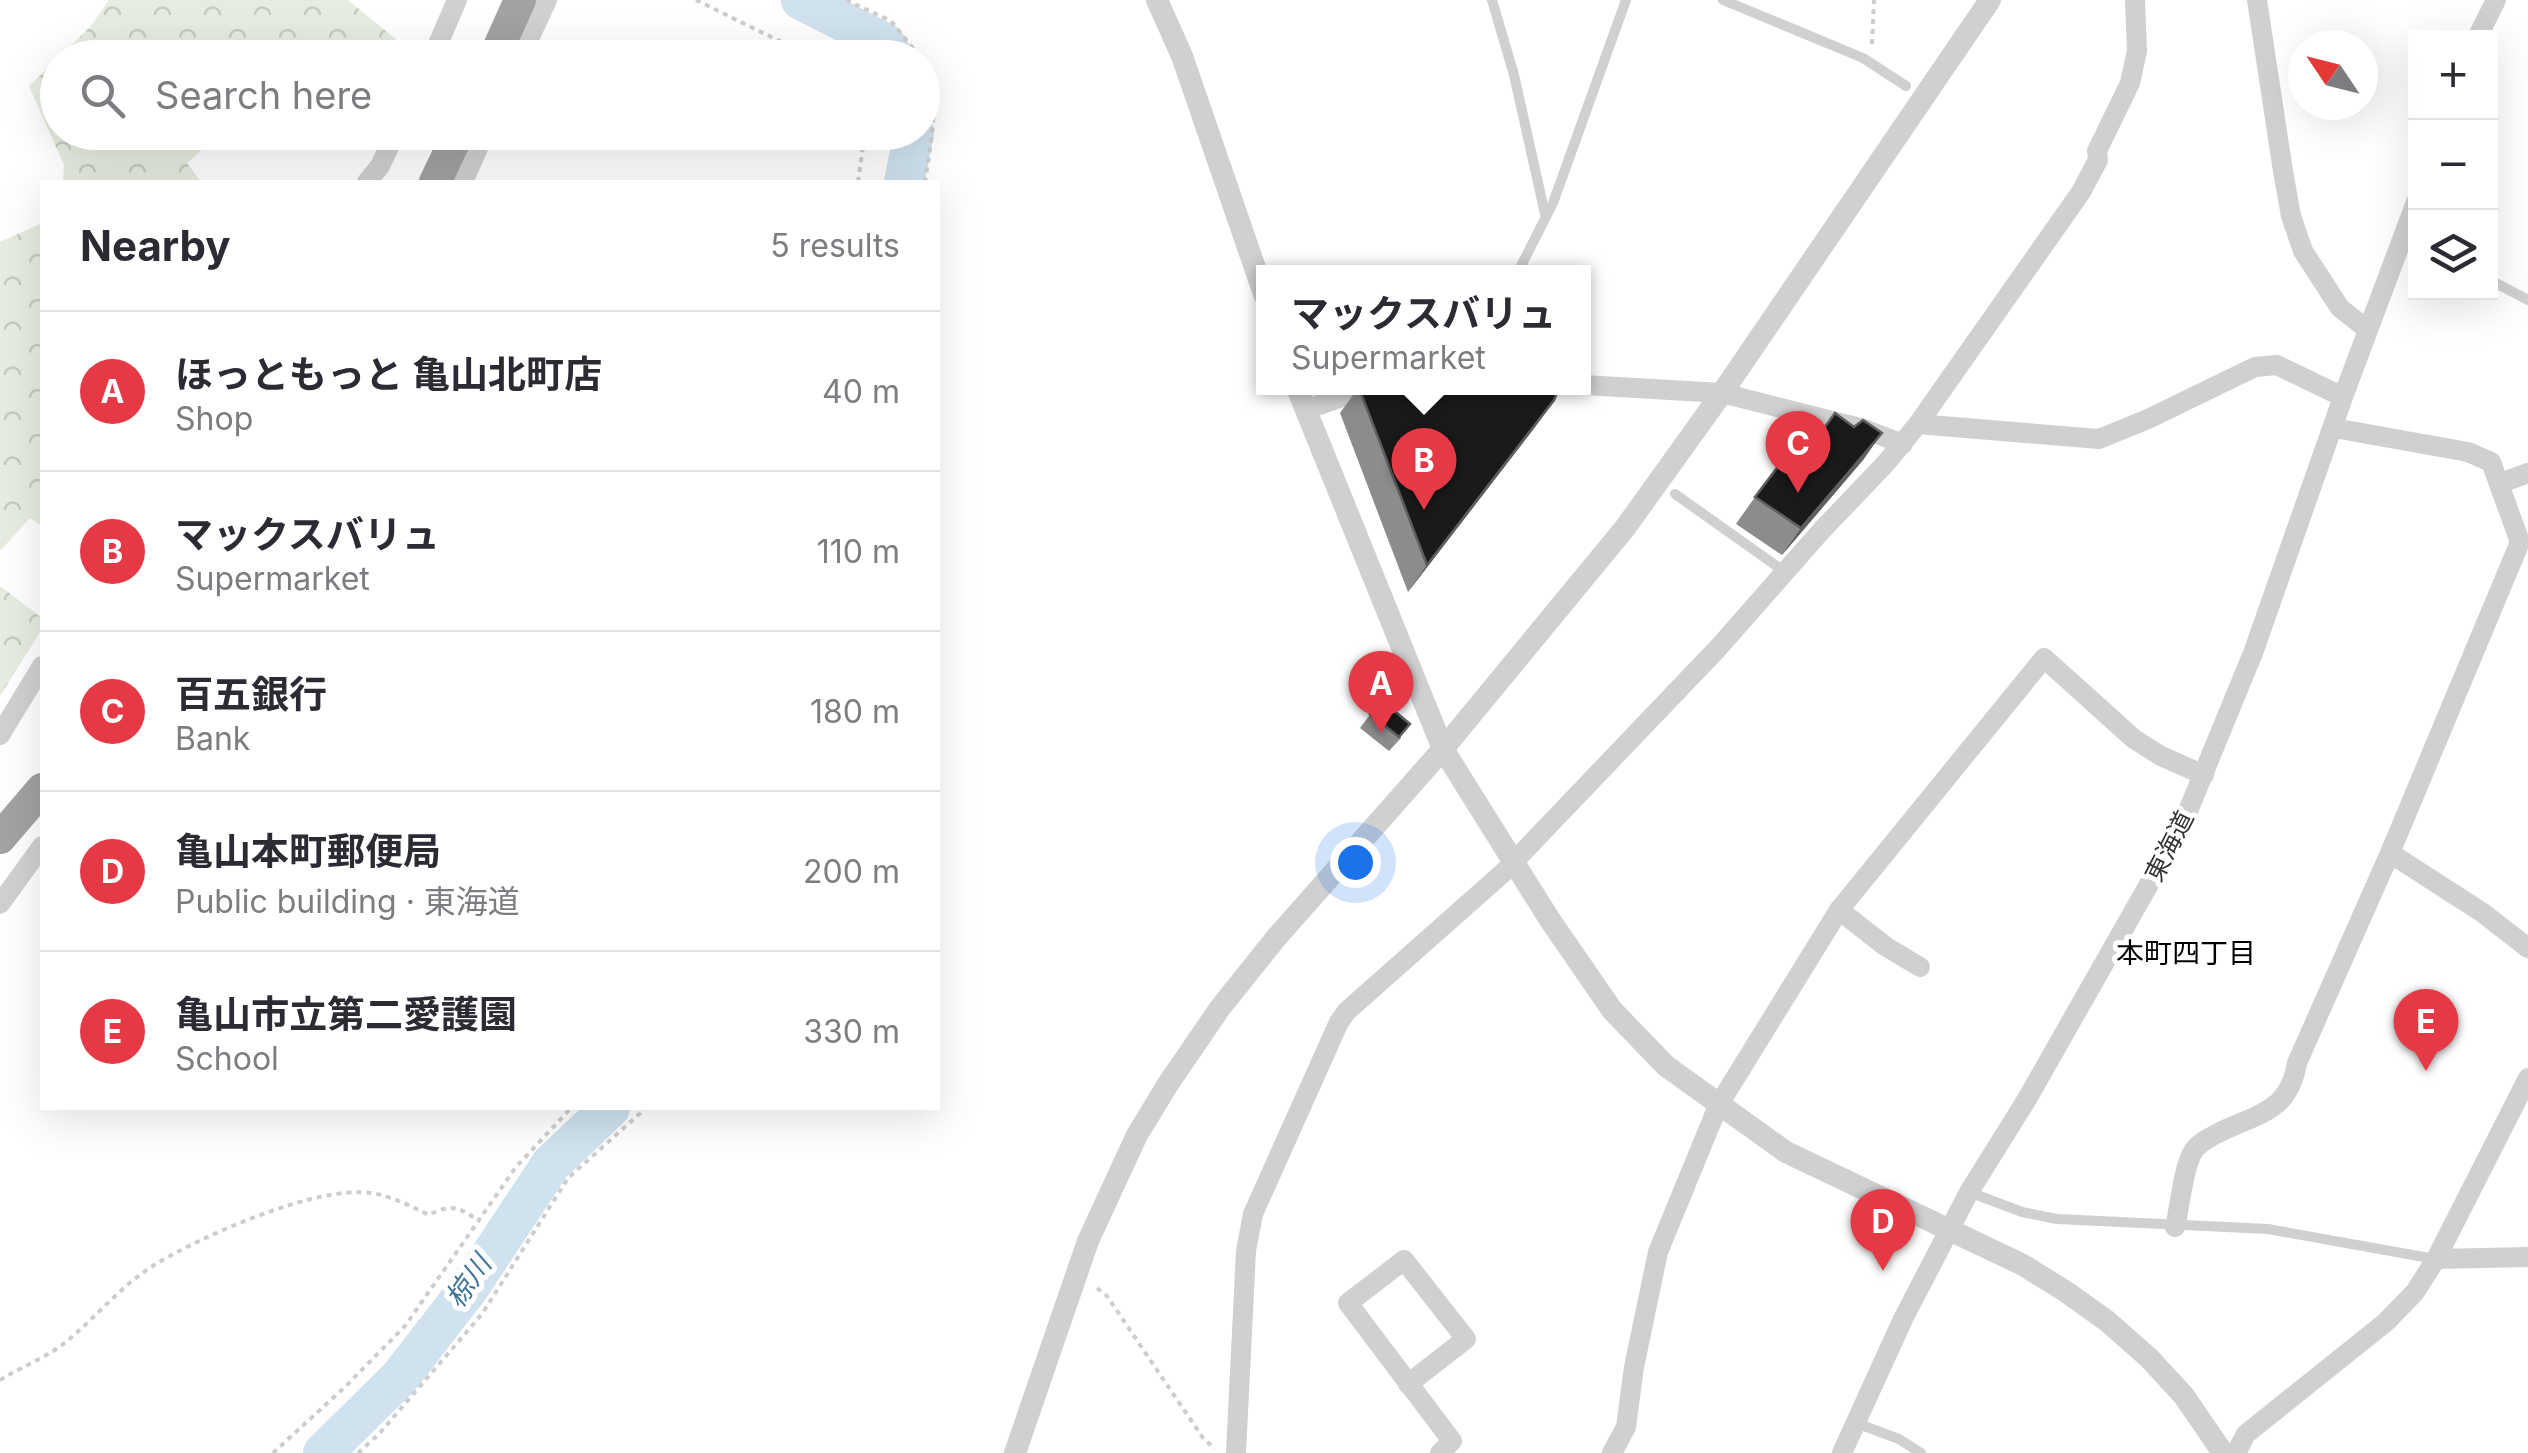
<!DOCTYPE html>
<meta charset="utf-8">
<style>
body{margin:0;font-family:Inter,"Noto Sans JP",sans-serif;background:#f7f7f7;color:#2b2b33}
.controls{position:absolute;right:30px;top:30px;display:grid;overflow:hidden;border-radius:0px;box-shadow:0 10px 40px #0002}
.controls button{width:90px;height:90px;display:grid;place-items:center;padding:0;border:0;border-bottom:2px solid #e1e1e2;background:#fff;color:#2b2b33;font:50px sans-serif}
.compass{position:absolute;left:2288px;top:30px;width:90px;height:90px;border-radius:50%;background:#fff;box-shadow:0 10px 40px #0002;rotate:305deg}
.you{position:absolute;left:1355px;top:862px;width:35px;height:35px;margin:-25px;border:8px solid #fff;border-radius:50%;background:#1a73e8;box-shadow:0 0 0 15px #1a73e833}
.badge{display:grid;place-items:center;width:65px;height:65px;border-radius:50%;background:#e63946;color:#fff;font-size:32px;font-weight:700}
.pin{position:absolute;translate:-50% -82px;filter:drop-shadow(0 2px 5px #0008)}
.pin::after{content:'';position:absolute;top:52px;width:35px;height:30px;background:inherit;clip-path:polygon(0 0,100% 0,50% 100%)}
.popup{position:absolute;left:1256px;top:265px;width:335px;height:130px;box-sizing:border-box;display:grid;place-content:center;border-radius:0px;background:#fff;filter:drop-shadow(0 2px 8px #0005);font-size:32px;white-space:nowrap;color:#7c7c81}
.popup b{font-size:38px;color:#2b2b33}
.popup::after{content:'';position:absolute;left:50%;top:100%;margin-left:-20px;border:20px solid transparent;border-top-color:#fff}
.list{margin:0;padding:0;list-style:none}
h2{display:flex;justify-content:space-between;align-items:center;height:130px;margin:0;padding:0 40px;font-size:42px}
h2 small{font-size:32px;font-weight:400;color:#7c7c81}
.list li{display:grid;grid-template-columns:65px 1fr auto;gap:30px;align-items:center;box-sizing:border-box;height:160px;padding:0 40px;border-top:2px solid #e1e1e2}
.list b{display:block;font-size:38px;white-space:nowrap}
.list p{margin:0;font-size:32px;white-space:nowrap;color:#7c7c81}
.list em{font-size:32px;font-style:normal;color:#7c7c81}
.icon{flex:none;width:55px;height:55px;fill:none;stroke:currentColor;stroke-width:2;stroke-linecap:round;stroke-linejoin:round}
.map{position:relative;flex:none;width:2528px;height:1453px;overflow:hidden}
.search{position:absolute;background:#fff;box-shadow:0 10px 40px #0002;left:40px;top:40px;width:900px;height:110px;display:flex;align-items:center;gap:25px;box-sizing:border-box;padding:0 35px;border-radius:55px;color:#7c7c81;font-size:38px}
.panel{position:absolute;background:#fff;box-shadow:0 10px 40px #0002;left:40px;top:180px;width:900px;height:930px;border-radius:0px}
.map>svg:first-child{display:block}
</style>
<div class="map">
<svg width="2528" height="1453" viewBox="0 0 2528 1453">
<defs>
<pattern id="forest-crowns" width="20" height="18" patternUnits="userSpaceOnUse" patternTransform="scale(2.5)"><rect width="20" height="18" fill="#e6ecdf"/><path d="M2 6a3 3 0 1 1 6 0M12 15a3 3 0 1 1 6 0" fill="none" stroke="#c6cbc0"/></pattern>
</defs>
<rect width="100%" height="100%" fill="#fff"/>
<g fill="url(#forest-crowns)">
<polygon points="109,0 348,0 403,45 405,57 59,57 91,26"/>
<polygon points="57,59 58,132 221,133 187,163 201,182 63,182 64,165 29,86"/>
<polygon points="42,223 42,526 30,518 0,551 0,242"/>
<polygon points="0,586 42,618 42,629 0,696"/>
</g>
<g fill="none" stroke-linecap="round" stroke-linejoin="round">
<g stroke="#cfe2ee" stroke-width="40">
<polyline points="801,0 885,43 894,58"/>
<polyline points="904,182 914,132"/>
<polyline points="323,1453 400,1377 469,1288 551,1164 610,1108"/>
</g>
<g stroke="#cdcdcd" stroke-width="4" stroke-dasharray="5 5" stroke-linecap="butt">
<polyline points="696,0 814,58"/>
<polyline points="846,0 891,21 921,58"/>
<polyline points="1872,44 1874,0"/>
<path d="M922,60C944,86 929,150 925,182"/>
<polyline points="858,182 865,132"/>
<polyline points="1097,1288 1107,1296 1203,1438 1215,1449"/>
<path d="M0,1380C21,1367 48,1357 67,1341C96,1317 121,1286 154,1265C202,1236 316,1185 371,1193C392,1196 410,1206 429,1215C450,1204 458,1206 477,1220"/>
<polyline points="273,1453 346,1386 405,1326 516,1167 571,1108"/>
<polyline points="358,1453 379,1434 482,1314 568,1178 646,1108"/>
</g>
<g stroke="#d0d0d0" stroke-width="10">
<polyline points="1492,0 1514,75 1545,214"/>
<polyline points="1723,0 1863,58 1906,86"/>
<polyline points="1518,272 1553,203 1626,0"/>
<polyline points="2490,280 2528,300"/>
<polyline points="1675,494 1785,572"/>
<polyline points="1969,1192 2022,1212 2057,1219 2268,1229 2435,1259"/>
<polyline points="1856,1423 1899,1439 1921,1453"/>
</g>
<g stroke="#d0d0d0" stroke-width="20">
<polyline points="2257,0 2283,171 2291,216 2303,251 2340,308 2368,330"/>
<polyline points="2477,38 2496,0"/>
<polyline points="432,58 457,0"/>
<polyline points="520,58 547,0"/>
<polyline points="367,182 380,166 396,132"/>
<polyline points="463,182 485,132"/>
<polyline points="1584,385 1722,393 1864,429 1903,444"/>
<polyline points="1305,410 1367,388"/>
<polyline points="1918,424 2099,439 2148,419 2255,367 2277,365 2343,397"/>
<polyline points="2501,483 2528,473"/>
<polyline points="0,735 42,666"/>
<polyline points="2390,853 2483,913 2528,948"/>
<polyline points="0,904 42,846"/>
<polyline points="1839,910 1885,946 1920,967"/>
<path d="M2175,1227C2180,1207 2183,1166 2194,1150C2201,1141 2211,1137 2220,1132C2260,1113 2289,1111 2297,1063L2390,853L2520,542L2491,462L2468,452L2334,428"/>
<polyline points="2436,1259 2528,1257"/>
<polyline points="1408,1384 1466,1339 1404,1260 1348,1303 1452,1441 1440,1453"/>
<polyline points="1236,1453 1246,1251 1253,1214 1339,1022 1347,1011 1504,872 1719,647 1822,530 1886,463 1918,424 2081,192 2098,160 2097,151 2130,83 2137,51 2135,0"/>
<polyline points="1612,1453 1626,1427 1634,1367 1658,1252 1718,1106 1839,910 2044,658 2134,739 2161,756 2204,775"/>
<polyline points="1842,1453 1903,1319 1969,1192 2027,1099 2181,828 2253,653 2343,397 2416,202"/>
<polyline points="2236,1453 2246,1434 2386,1322 2415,1292 2436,1259 2528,1078"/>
</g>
<g stroke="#d0d0d0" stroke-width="22">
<polyline points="1157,0 1182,56 1264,294"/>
<polyline points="1297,388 1443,749 1550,920 1612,1010 1666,1066 1786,1152 2023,1265 2065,1291 2107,1321 2149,1358 2184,1396 2223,1453"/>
<polyline points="1015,1453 1088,1241 1137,1135 1168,1084 1220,1008 1276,938 1443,749 1625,528 1722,393 1990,0"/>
</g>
<g stroke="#a2a2a2" stroke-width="32">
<polyline points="494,58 520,0"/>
<polyline points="435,182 459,132"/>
<polyline points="0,838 42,789"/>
</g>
</g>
<g fill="#8c8c8c">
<polygon points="1358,388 1559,388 1554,400 1535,427 1408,592 1340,413"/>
<polygon points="1854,427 1882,433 1863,460 1782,555 1736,524 1755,497 1822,431"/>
<polygon points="1381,700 1401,738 1389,751 1360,728"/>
</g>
<g fill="#5f5f5f">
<polygon points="1554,400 1535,427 1408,592 1427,565"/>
<polygon points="1882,433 1863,460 1782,555 1801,528"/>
</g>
<g fill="#1a1a1a" stroke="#5f5f5f" stroke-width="2.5">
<polygon points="1359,388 1559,388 1554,400 1427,565"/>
<polygon points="1835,413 1854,427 1863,420 1882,433 1801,528 1755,497 1813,420 1822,431"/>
<polygon points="1381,700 1410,724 1399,737 1370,714"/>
</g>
<g text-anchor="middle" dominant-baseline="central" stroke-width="10" stroke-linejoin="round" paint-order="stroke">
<g font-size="25" fill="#333" stroke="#fff">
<text transform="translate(2169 846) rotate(-63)">東海道</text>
</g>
<g font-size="28" fill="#000" stroke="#fff">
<text x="2186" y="953">本町四丁目</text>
</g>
<g font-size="28" font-style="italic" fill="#3f7597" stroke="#fff">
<text transform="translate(468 1281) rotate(-55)">椋川</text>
</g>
</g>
</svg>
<div class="controls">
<button>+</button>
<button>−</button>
<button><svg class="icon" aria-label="layers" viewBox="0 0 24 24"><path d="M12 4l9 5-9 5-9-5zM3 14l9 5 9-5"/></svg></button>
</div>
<svg class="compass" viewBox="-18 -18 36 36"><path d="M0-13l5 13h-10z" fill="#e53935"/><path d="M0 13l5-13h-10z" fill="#7c7c81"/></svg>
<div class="you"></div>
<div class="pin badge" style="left:1381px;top:733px">A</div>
<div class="pin badge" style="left:1424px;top:510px">B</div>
<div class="popup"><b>マックスバリュ</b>Supermarket</div>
<div class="pin badge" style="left:1798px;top:493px">C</div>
<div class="pin badge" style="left:1883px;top:1271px">D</div>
<div class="pin badge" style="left:2426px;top:1071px">E</div>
<div class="search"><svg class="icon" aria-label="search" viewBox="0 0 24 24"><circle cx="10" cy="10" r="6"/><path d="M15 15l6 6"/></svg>Search here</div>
<section class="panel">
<h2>Nearby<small>5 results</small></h2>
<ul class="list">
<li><span class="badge">A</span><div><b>ほっともっと 亀山北町店</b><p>Shop</p></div><em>40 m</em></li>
<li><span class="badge">B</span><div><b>マックスバリュ</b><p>Supermarket</p></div><em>110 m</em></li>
<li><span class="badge">C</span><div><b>百五銀行</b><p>Bank</p></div><em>180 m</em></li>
<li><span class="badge">D</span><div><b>亀山本町郵便局</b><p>Public building · 東海道</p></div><em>200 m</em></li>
<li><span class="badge">E</span><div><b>亀山市立第二愛護園</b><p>School</p></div><em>330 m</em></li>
</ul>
</section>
</div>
